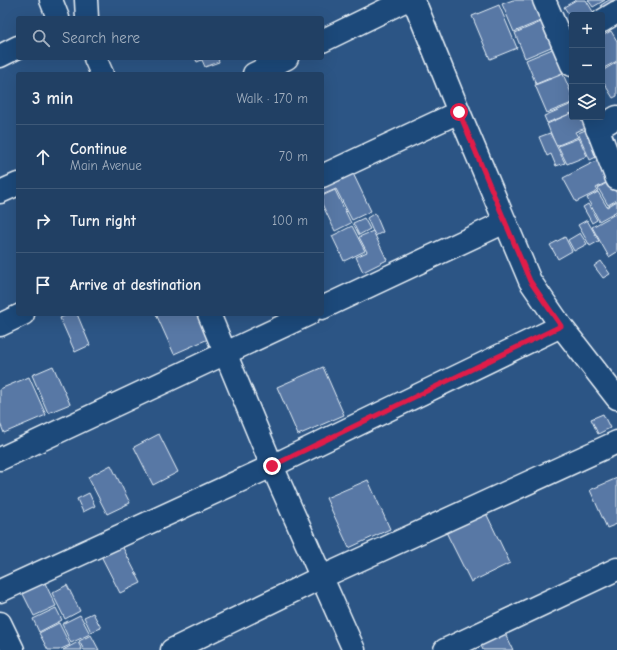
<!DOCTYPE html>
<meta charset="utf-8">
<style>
body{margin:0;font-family:"Comic Neue",sans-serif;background:#2d4b6d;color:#f1f3f6}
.controls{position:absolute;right:12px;top:12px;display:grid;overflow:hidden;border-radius:4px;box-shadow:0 4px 16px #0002}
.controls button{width:36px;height:36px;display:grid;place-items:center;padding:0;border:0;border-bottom:1px solid #3e5978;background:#214064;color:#f1f3f6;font:20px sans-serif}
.stop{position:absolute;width:12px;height:12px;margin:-9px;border:3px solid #e11d48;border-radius:50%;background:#fff}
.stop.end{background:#e11d48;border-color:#fff;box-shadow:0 1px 4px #0008}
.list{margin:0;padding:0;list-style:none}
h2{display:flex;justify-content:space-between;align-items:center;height:52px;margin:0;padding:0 16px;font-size:17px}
h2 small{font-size:13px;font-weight:400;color:#a2afbf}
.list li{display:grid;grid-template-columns:26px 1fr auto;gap:12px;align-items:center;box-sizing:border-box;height:64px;padding:0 16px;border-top:1px solid #3e5978}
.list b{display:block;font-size:15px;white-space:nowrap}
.list p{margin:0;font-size:13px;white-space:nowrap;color:#a2afbf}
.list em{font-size:13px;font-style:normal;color:#a2afbf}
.icon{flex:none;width:22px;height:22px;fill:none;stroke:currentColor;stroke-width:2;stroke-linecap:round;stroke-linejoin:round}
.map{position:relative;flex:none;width:617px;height:650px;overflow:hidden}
.search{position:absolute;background:#214064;box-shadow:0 4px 16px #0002;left:16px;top:16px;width:308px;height:44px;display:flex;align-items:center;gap:10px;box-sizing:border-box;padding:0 14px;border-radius:4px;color:#a2afbf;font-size:15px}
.panel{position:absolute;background:#214064;box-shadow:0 4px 16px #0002;left:16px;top:72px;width:308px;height:244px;border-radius:4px}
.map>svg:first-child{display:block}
</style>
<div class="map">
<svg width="617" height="650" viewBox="0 0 617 650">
<rect width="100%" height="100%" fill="#2c5585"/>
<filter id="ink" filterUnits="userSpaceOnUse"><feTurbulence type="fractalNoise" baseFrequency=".025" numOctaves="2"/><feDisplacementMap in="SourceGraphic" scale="8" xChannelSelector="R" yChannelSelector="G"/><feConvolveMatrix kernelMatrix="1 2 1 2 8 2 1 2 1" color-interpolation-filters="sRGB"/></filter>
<g filter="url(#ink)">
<g fill="#5878a5" stroke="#e8f1f8">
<polygon points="513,0 543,0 550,17 514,32 502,4"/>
<polygon points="576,0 586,0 595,15 572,15 572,19 564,7"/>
<polygon points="588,0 605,0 593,7"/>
<polygon points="609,0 617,0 617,9 607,15 601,5"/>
<polygon points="499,5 517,48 490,59 472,16"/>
<polygon points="548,19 558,44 525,58 515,33"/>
<polygon points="611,31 617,41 617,61 602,69 602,36"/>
<polygon points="557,47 567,71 536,84 526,60"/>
<polygon points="195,58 218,58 219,62 205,67 202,60 197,62"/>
<polygon points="617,62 617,96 613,98 602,80 602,71"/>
<polygon points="563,74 572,95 572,103 547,113 535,85"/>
<polygon points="572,104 572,113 547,123 544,116"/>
<polygon points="572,113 572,117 582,117 586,128 575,132 578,137 556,146 547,124"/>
<polygon points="588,129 600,155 590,160 578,133"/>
<polygon points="550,133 565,163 556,166 551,154 547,156 539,137"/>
<polygon points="579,138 587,156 567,164 558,146"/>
<polygon points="598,160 609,181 596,188 598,191 576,202 563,178"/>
<polygon points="349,165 371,211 352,220 336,189 322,195 322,178"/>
<polygon points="610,181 617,194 617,200 608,205 598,188"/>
<polygon points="335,190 351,223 335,231 322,204 322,196"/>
<polygon points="598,192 607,207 617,201 617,211 599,221 587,198"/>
<polygon points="588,204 597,220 592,223 583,207"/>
<polygon points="375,213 383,232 375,236 367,218"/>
<polygon points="617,213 617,252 609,257 592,227"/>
<polygon points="364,218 370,229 359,235 353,223"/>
<polygon points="587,220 599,241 590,246 578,225"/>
<polygon points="352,226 365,251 344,261 332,236"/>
<polygon points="373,231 387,260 363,272 356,257 367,252 359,237"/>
<polygon points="580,233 587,244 574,251 568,240"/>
<polygon points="565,237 572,251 558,259 550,245"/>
<polygon points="601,261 610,274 603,278 594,266"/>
<polygon points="68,314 77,314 90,345 75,352 60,318"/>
<polygon points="156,314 205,314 215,336 174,354"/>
<polygon points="53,366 70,404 48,413 32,375"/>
<polygon points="323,367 344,415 298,435 277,387"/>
<polygon points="29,377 46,415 4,433 0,423 0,389"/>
<polygon points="603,414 610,428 598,434 591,419"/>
<polygon points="159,434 178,472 153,485 134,447"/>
<polygon points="111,465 130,503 107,514 88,477"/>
<polygon points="617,478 617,524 607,528 590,490"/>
<polygon points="368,480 390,529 349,548 326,498"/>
<polygon points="89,493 95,506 83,512 77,499"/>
<polygon points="486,513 510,563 471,582 446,532"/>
<polygon points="119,540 141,583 120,593 98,550"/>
<polygon points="44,581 56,606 34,616 22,592"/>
<polygon points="67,585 80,611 65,619 52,593"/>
<polygon points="56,608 62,620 39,632 33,619"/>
<polygon points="93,613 101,628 91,632 84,617"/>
<polygon points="80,615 90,634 71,643 62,624"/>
<polygon points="59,623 70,645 59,650 48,650 39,633"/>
<polygon points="505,633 513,650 483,650 477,637"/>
<polygon points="91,635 99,650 84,650 79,641"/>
<polygon points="78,642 82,650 63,650"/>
</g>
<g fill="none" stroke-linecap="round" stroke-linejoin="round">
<g stroke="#e8f1f8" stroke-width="25">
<g id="minor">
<polyline points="51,0 58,18"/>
<polyline points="86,0 87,18"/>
<polyline points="544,0 572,65"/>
<polyline points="602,21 617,12"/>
<polyline points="322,41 404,1 411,2 417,8 459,112 530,281 561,326 617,398"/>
<polyline points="0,56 18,47"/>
<polyline points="95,58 102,74"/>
<polyline points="254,74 287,58"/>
<polyline points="593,117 617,179"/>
<polyline points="597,129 617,117"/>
<polyline points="322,176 459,112"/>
<polyline points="0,192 18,184"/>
<polyline points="322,308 505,222"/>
<polyline points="209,314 272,466 354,650"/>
<polyline points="0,325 23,314"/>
<polyline points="0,459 309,314"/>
<polyline points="0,591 272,466 561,326"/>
<polyline points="0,623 13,650"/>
<polyline points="172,650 322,577 617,442"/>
<polyline points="445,650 617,569"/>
</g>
</g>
<use href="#minor" stroke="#1f4a7a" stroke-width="22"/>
</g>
</g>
<g fill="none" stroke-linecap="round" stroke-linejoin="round" filter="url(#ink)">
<polyline stroke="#e11d48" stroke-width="5" points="272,466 561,326 530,281 459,112"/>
</g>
</svg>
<div class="controls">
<button>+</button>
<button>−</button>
<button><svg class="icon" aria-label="layers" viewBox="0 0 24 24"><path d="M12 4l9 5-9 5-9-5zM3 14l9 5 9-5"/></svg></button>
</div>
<div class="stop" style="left:459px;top:112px"></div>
<div class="stop end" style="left:272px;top:466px"></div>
<div class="search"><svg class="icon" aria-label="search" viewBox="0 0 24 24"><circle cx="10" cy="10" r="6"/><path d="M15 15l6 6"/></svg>Search here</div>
<section class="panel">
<h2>3 min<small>Walk · 170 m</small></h2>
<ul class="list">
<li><svg class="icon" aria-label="ahead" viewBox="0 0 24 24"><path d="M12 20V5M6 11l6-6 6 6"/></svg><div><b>Continue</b><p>Main Avenue</p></div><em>70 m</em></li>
<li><svg class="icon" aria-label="right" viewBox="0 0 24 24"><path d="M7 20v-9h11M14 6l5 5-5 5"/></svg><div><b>Turn right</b></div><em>100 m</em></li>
<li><svg class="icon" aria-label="arrive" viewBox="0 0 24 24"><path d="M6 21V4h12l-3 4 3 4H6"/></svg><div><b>Arrive at destination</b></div></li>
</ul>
</section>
</div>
